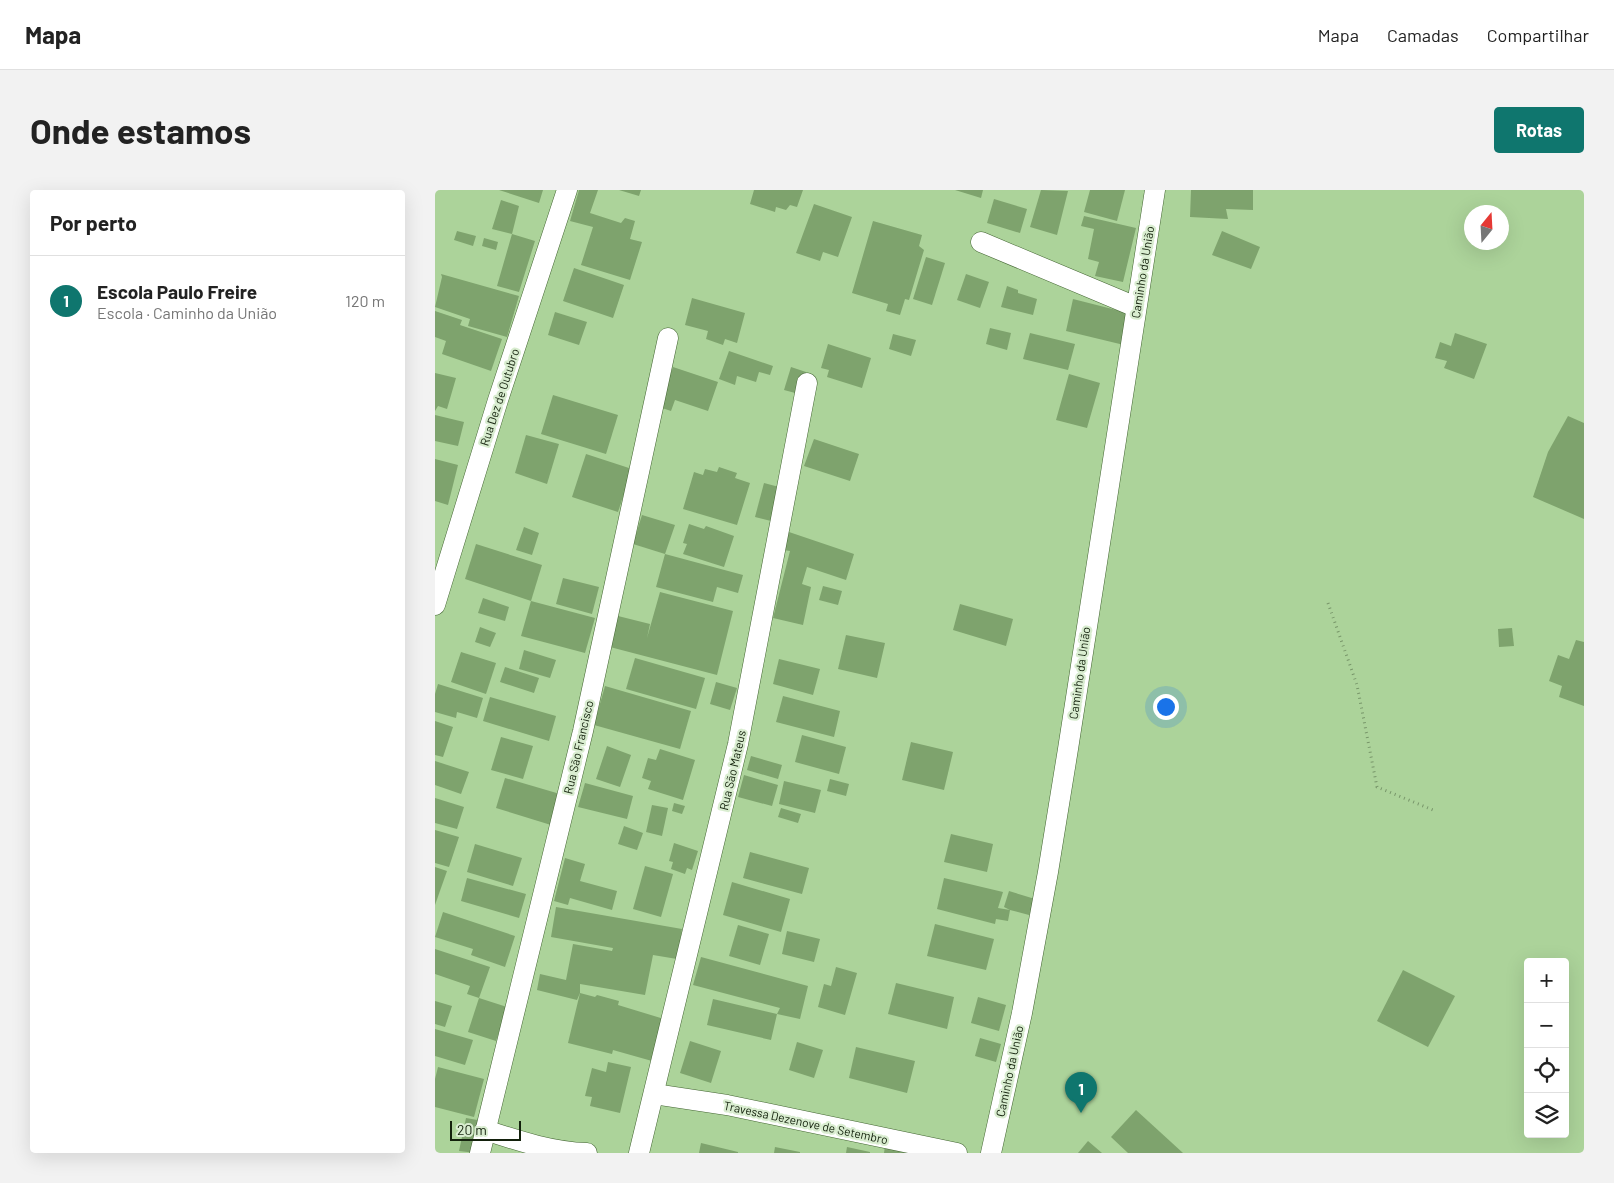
<!DOCTYPE html>
<html lang="pt">
<meta charset="utf-8">
<style>
body{margin:0;font-family:Barlow,sans-serif;background:#f2f2f2;color:#222}
.controls{position:absolute;right:15px;bottom:15px;display:grid;overflow:hidden;border-radius:5px;box-shadow:0 5px 20px #0002}
.controls button{width:45px;height:45px;display:grid;place-items:center;padding:0;border:0;border-bottom:1px solid #e0e0e0;background:#fff;color:#222;font:25px sans-serif}
.compass{position:absolute;left:1029px;top:15px;width:45px;height:45px;border-radius:50%;background:#fff;box-shadow:0 5px 20px #0002;rotate:18deg}
.scale{position:absolute;left:15px;bottom:12px;width:71px;box-sizing:border-box;padding-left:5px;border:2px solid #13210c;border-top:0;font-size:14px;line-height:18px;white-space:nowrap;color:#13210c;-webkit-text-stroke:4px #d9edd0;paint-order:stroke}
.you{position:absolute;left:730px;top:516px;width:18px;height:18px;margin:-12px;border:4px solid #fff;border-radius:50%;background:#1a73e8;box-shadow:0 0 0 8px #1a73e833}
.badge{display:grid;place-items:center;width:32px;height:32px;border-radius:50%;background:#0f766e;color:#fff;font-size:16px;font-weight:700}
.pin{position:absolute;translate:-50% -41px;filter:drop-shadow(0 1px 2px #0008)}
.pin::after{content:'';position:absolute;top:26px;width:18px;height:15px;background:inherit;clip-path:polygon(0 0,100% 0,50% 100%)}
.list{margin:0;padding:0;list-style:none}
h2{display:flex;justify-content:space-between;align-items:center;height:65px;margin:0;padding:0 20px;font-size:21px}
h2 small{font-size:16px;font-weight:400;color:#767676}
.list li{display:grid;grid-template-columns:32px 1fr auto;gap:15px;align-items:center;box-sizing:border-box;height:90px;padding:0 20px;border-top:1px solid #e0e0e0}
.list b{display:block;font-size:19px;white-space:nowrap}
.list p{margin:0;font-size:16px;white-space:nowrap;color:#767676}
.list em{font-size:16px;font-style:normal;color:#767676}
.icon{flex:none;width:28px;height:28px;fill:none;stroke:currentColor;stroke-width:2;stroke-linecap:round;stroke-linejoin:round}
.map{position:relative;flex:none;width:1149px;height:963px;overflow:hidden;border-radius:5px}
header{display:flex;align-items:center;gap:30px;box-sizing:border-box;height:70px;padding:0 25px;background:#fff;border-bottom:1px solid #e0e0e0}
header strong{font-size:24px}
nav{display:flex;gap:28px;margin-inline-start:auto;font-size:18px}
.intro{display:flex;align-items:center;justify-content:space-between;box-sizing:border-box;height:120px;padding:0 30px}
h1{margin:0;font-size:35px}
.button{padding:12px 22px;border-radius:5px;background:#0f766e;color:#fff;font-size:18px;font-weight:700}
main{display:flex;gap:30px;padding:0 30px}
aside{flex:1;background:#fff;border-radius:5px;box-shadow:0 5px 20px #0002}
.map>svg:first-child{display:block}
</style>
<header>
<strong>Mapa</strong>
<nav><a>Mapa</a><a>Camadas</a><a>Compartilhar</a></nav>
</header>
<div class="intro"><h1>Onde estamos</h1><a class="button">Rotas</a></div>
<main>
<aside>
<h2>Por perto<small></small></h2>
<ul class="list">
<li><span class="badge">1</span><div><b>Escola Paulo Freire</b><p>Escola · Caminho da União</p></div><em>120 m</em></li>
</ul>
</aside>
<div class="map">
<svg width="1149" height="963" viewBox="0 0 1149 963">
<rect width="100%" height="100%" fill="#acd39a"/>
<g fill="#7ea36d">
<polygon points="64,0 108,0 104,13"/>
<polygon points="144,0 163,0 155,23 186,33 190,28 200,31 195,49 207,52 195,90 146,75 158,37 135,31"/>
<polygon points="184,0 206,0 204,6"/>
<polygon points="319,0 368,0 362,17 355,15 351,20 341,17 340,22 315,14"/>
<polygon points="520,0 548,0 546,8"/>
<polygon points="606,0 633,1 622,45 595,37"/>
<polygon points="655,0 690,0 682,31 649,22"/>
<polygon points="756,0 818,0 818,20 791,19 793,29 755,27"/>
<polygon points="559,9 592,19 585,43 552,33"/>
<polygon points="66,10 84,16 77,44 100,51 84,102 62,96 77,44 57,39"/>
<polygon points="379,14 417,27 403,67 388,62 385,71 361,63"/>
<polygon points="649,26 701,38 688,92 660,86 664,72 653,69 659,39 646,36"/>
<polygon points="438,31 487,45 484,56 489,60 474,110 470,109 465,125 451,121 453,114 417,103"/>
<polygon points="22,41 41,46 38,56 19,50"/>
<polygon points="787,41 825,57 816,79 777,65"/>
<polygon points="49,48 63,52 61,60 47,56"/>
<polygon points="491,67 510,73 497,115 478,109"/>
<polygon points="139,78 189,95 178,128 128,111"/>
<polygon points="6,84 84,106 72,147 33,136 35,129 0,117 7,87"/>
<polygon points="531,84 554,92 545,118 522,110"/>
<polygon points="572,96 583,100 583,103 602,109 598,125 566,117"/>
<polygon points="257,108 310,123 302,153 290,149 288,155 271,149 273,141 250,135"/>
<polygon points="638,109 697,124 689,155 631,141"/>
<polygon points="0,121 27,130 25,135 67,149 56,181 7,164 11,151 0,147"/>
<polygon points="120,122 152,132 144,155 113,145"/>
<polygon points="555,138 576,143 572,160 551,154"/>
<polygon points="595,143 640,154 633,180 588,169"/>
<polygon points="1020,143 1052,154 1039,189 1009,178 1012,171 1000,168 1005,152 1016,156"/>
<polygon points="458,144 481,150 476,166 454,159"/>
<polygon points="393,154 436,168 427,198 392,187 394,180 386,178"/>
<polygon points="294,161 338,176 335,185 324,182 321,192 302,186 300,195 284,189"/>
<polygon points="238,177 283,192 273,221 240,210 236,221 224,217"/>
<polygon points="356,177 371,182 364,204 349,200"/>
<polygon points="0,183 21,188 12,219 3,216 0,221"/>
<polygon points="634,184 665,193 652,238 621,230"/>
<polygon points="118,205 183,225 171,264 106,244"/>
<polygon points="0,225 29,232 23,256 0,251"/>
<polygon points="1133,226 1149,233 1149,329 1098,307 1113,262"/>
<polygon points="91,245 124,254 112,294 80,283"/>
<polygon points="379,249 424,264 415,291 369,276"/>
<polygon points="151,264 197,279 183,322 137,307"/>
<polygon points="0,269 23,275 13,315 0,311"/>
<polygon points="284,277 302,283 300,288 315,293 302,335 248,319 259,282 268,285 270,279 282,282"/>
<polygon points="329,293 344,297 336,331 320,327"/>
<polygon points="207,325 240,335 230,364 198,354"/>
<polygon points="254,334 269,339 271,336 299,346 289,377 248,364 252,354 248,353"/>
<polygon points="89,337 104,343 97,365 81,360"/>
<polygon points="354,342 419,364 411,390 372,377 367,394 376,397 368,435 338,428 355,361 348,360"/>
<polygon points="41,354 107,375 96,411 30,389"/>
<polygon points="230,364 308,385 303,403 282,397 278,412 221,397"/>
<polygon points="128,388 164,397 157,424 121,414"/>
<polygon points="388,396 407,401 403,415 384,410"/>
<polygon points="225,402 298,421 282,485 175,457 183,426 215,434 212,448"/>
<polygon points="48,408 74,417 70,431 43,423"/>
<polygon points="96,411 160,428 150,463 86,446"/>
<polygon points="525,414 578,429 571,456 518,440"/>
<polygon points="45,437 61,443 55,457 40,452"/>
<polygon points="1077,438 1079,456 1064,457 1063,439"/>
<polygon points="411,445 450,453 442,488 403,479"/>
<polygon points="1141,450 1149,452 1149,516 1124,507 1127,496 1114,491 1123,465 1134,469"/>
<polygon points="89,460 121,470 115,488 84,479"/>
<polygon points="26,462 61,473 51,504 16,492"/>
<polygon points="200,468 270,488 261,519 191,499"/>
<polygon points="344,469 385,479 378,505 338,494"/>
<polygon points="70,477 104,488 99,503 65,492"/>
<polygon points="281,492 302,498 295,520 275,514"/>
<polygon points="3,494 48,508 42,528 22,522 21,528 0,522 0,504"/>
<polygon points="170,496 256,521 245,559 159,535"/>
<polygon points="348,506 405,521 399,547 341,532"/>
<polygon points="55,507 121,526 114,551 48,531"/>
<polygon points="0,531 18,537 8,567 0,565"/>
<polygon points="367,545 411,557 404,584 360,572"/>
<polygon points="66,547 98,556 88,589 56,580"/>
<polygon points="476,552 518,562 509,600 467,590"/>
<polygon points="172,556 196,565 185,597 161,589"/>
<polygon points="225,559 260,570 248,610 213,599 216,591 207,588 213,568 221,570"/>
<polygon points="316,566 347,575 343,589 312,580"/>
<polygon points="0,571 34,582 26,604 0,595"/>
<polygon points="309,585 343,595 337,616 303,607"/>
<polygon points="70,588 125,604 116,635 61,618"/>
<polygon points="395,589 414,594 411,606 392,601"/>
<polygon points="349,591 386,600 380,623 344,614"/>
<polygon points="150,593 198,606 192,629 143,617"/>
<polygon points="0,608 29,617 22,639 0,633"/>
<polygon points="239,613 250,616 247,624 237,621"/>
<polygon points="217,615 233,618 227,646 211,642"/>
<polygon points="346,618 366,624 363,633 343,627"/>
<polygon points="189,636 208,643 202,660 183,654"/>
<polygon points="0,640 24,647 14,677 0,673"/>
<polygon points="516,644 558,654 552,682 509,672"/>
<polygon points="239,653 263,661 257,680 252,678 250,684 236,679 238,672 234,671"/>
<polygon points="40,654 87,668 78,696 32,682"/>
<polygon points="315,662 374,678 367,704 308,688"/>
<polygon points="130,668 150,674 145,691 182,701 177,720 135,708 133,715 119,711"/>
<polygon points="210,676 238,684 226,727 198,719"/>
<polygon points="0,677 12,681 0,715"/>
<polygon points="32,688 91,704 84,728 26,711"/>
<polygon points="509,688 568,702 563,718 575,720 569,717 574,701 600,709 594,725 575,720 573,731 561,729 560,734 502,719"/>
<polygon points="297,692 355,709 346,742 288,725"/>
<polygon points="121,717 247,739 242,769 218,765 210,805 145,794 145,803 142,810 102,800 105,784 131,790 138,754 177,761 178,758 116,747"/>
<polygon points="8,722 80,746 70,777 36,765 38,759 0,747"/>
<polygon points="500,734 559,749 551,780 492,766"/>
<polygon points="303,735 334,744 325,775 294,766"/>
<polygon points="352,741 385,749 379,772 347,764"/>
<polygon points="0,759 55,777 44,808 32,804 35,796 0,784"/>
<polygon points="266,767 373,796 365,829 342,824 336,850 272,835 278,809 342,824 345,818 258,795"/>
<polygon points="401,777 422,783 410,825 383,817 389,794 396,796"/>
<polygon points="968,780 1020,806 993,857 942,831"/>
<polygon points="461,793 519,807 512,839 453,824"/>
<polygon points="145,803 160,807 162,805 184,811 183,815 229,829 217,871 178,860 177,864 133,853"/>
<polygon points="543,807 571,815 564,841 536,833"/>
<polygon points="44,808 72,817 61,851 33,842"/>
<polygon points="0,811 17,816 10,837 0,834"/>
<polygon points="0,839 38,850 30,875 0,866"/>
<polygon points="545,848 566,854 561,872 540,866"/>
<polygon points="255,851 286,861 276,893 245,883"/>
<polygon points="362,852 388,860 379,888 354,880"/>
<polygon points="421,857 480,871 472,903 414,888"/>
<polygon points="173,872 196,877 185,923 155,916 157,907 150,906 157,878 171,882"/>
<polygon points="3,877 49,889 39,927 0,917 0,889"/>
<polygon points="701,920 748,963 693,963 676,947"/>
<polygon points="31,928 48,931 41,963 24,961"/>
<polygon points="653,951 667,963 643,963"/>
<polygon points="266,953 303,962 303,963 264,963"/>
<polygon points="450,956 477,963 449,963"/>
<polygon points="340,957 365,962 365,963 339,963"/>
<polygon points="412,957 435,962 435,963 411,963"/>
</g>
<g fill="none" stroke-linecap="round" stroke-linejoin="round">
<g stroke="#436532" stroke-width="21">
<g id="minor">
<polyline points="546,52 701,117"/>
<polyline points="0,415 63,210 132,0"/>
<polyline points="219,904 292,915 522,963"/>
<path d="M50,940C84,951 117,962 152,963"/>
<polyline points="45,963 148,541 233,148"/>
<polyline points="204,963 303,554 372,193"/>
<polyline points="556,963 587,823 613,682 633,559 720,0"/>
</g>
</g>
<polyline stroke="#78966a" stroke-width="3" stroke-dasharray="1 4" stroke-linecap="butt" points="893,413 922,495 942,597 998,620"/>
<use href="#minor" stroke="#fff" stroke-width="20"/>
</g>
<g text-anchor="middle" dominant-baseline="central" stroke-width="4.5" stroke-linejoin="round" paint-order="stroke">
<g font-size="12" fill="#13210c" stroke="#d9edd0">
<text transform="translate(707 82) rotate(-81)">Caminho da União</text>
<text transform="translate(64 207) rotate(-72)">Rua Dez de Outubro</text>
<text transform="translate(644 483) rotate(-82)">Caminho da União</text>
<text transform="translate(143 557) rotate(-77)">Rua São Francisco</text>
<text transform="translate(297 580) rotate(-77)">Rua São Mateus</text>
<text transform="translate(574 881) rotate(-78)">Caminho da União</text>
<text transform="translate(371 932) rotate(12)">Travessa Dezenove de Setembro</text>
</g>
</g>
</svg>
<div class="controls">
<button>+</button>
<button>−</button>
<button><svg class="icon" aria-label="locate" viewBox="0 0 24 24"><circle cx="12" cy="12" r="6"/><path d="M12 2v4M12 18v4M2 12h4M18 12h4"/></svg></button>
<button><svg class="icon" aria-label="layers" viewBox="0 0 24 24"><path d="M12 4l9 5-9 5-9-5zM3 14l9 5 9-5"/></svg></button>
</div>
<svg class="compass" viewBox="-18 -18 36 36"><path d="M0-13l5 13h-10z" fill="#e53935"/><path d="M0 13l5-13h-10z" fill="#767676"/></svg>
<div class="scale">20 m</div>
<div class="you"></div>
<div class="pin badge" style="left:646px;top:923px">1</div>
</div>
</main>
